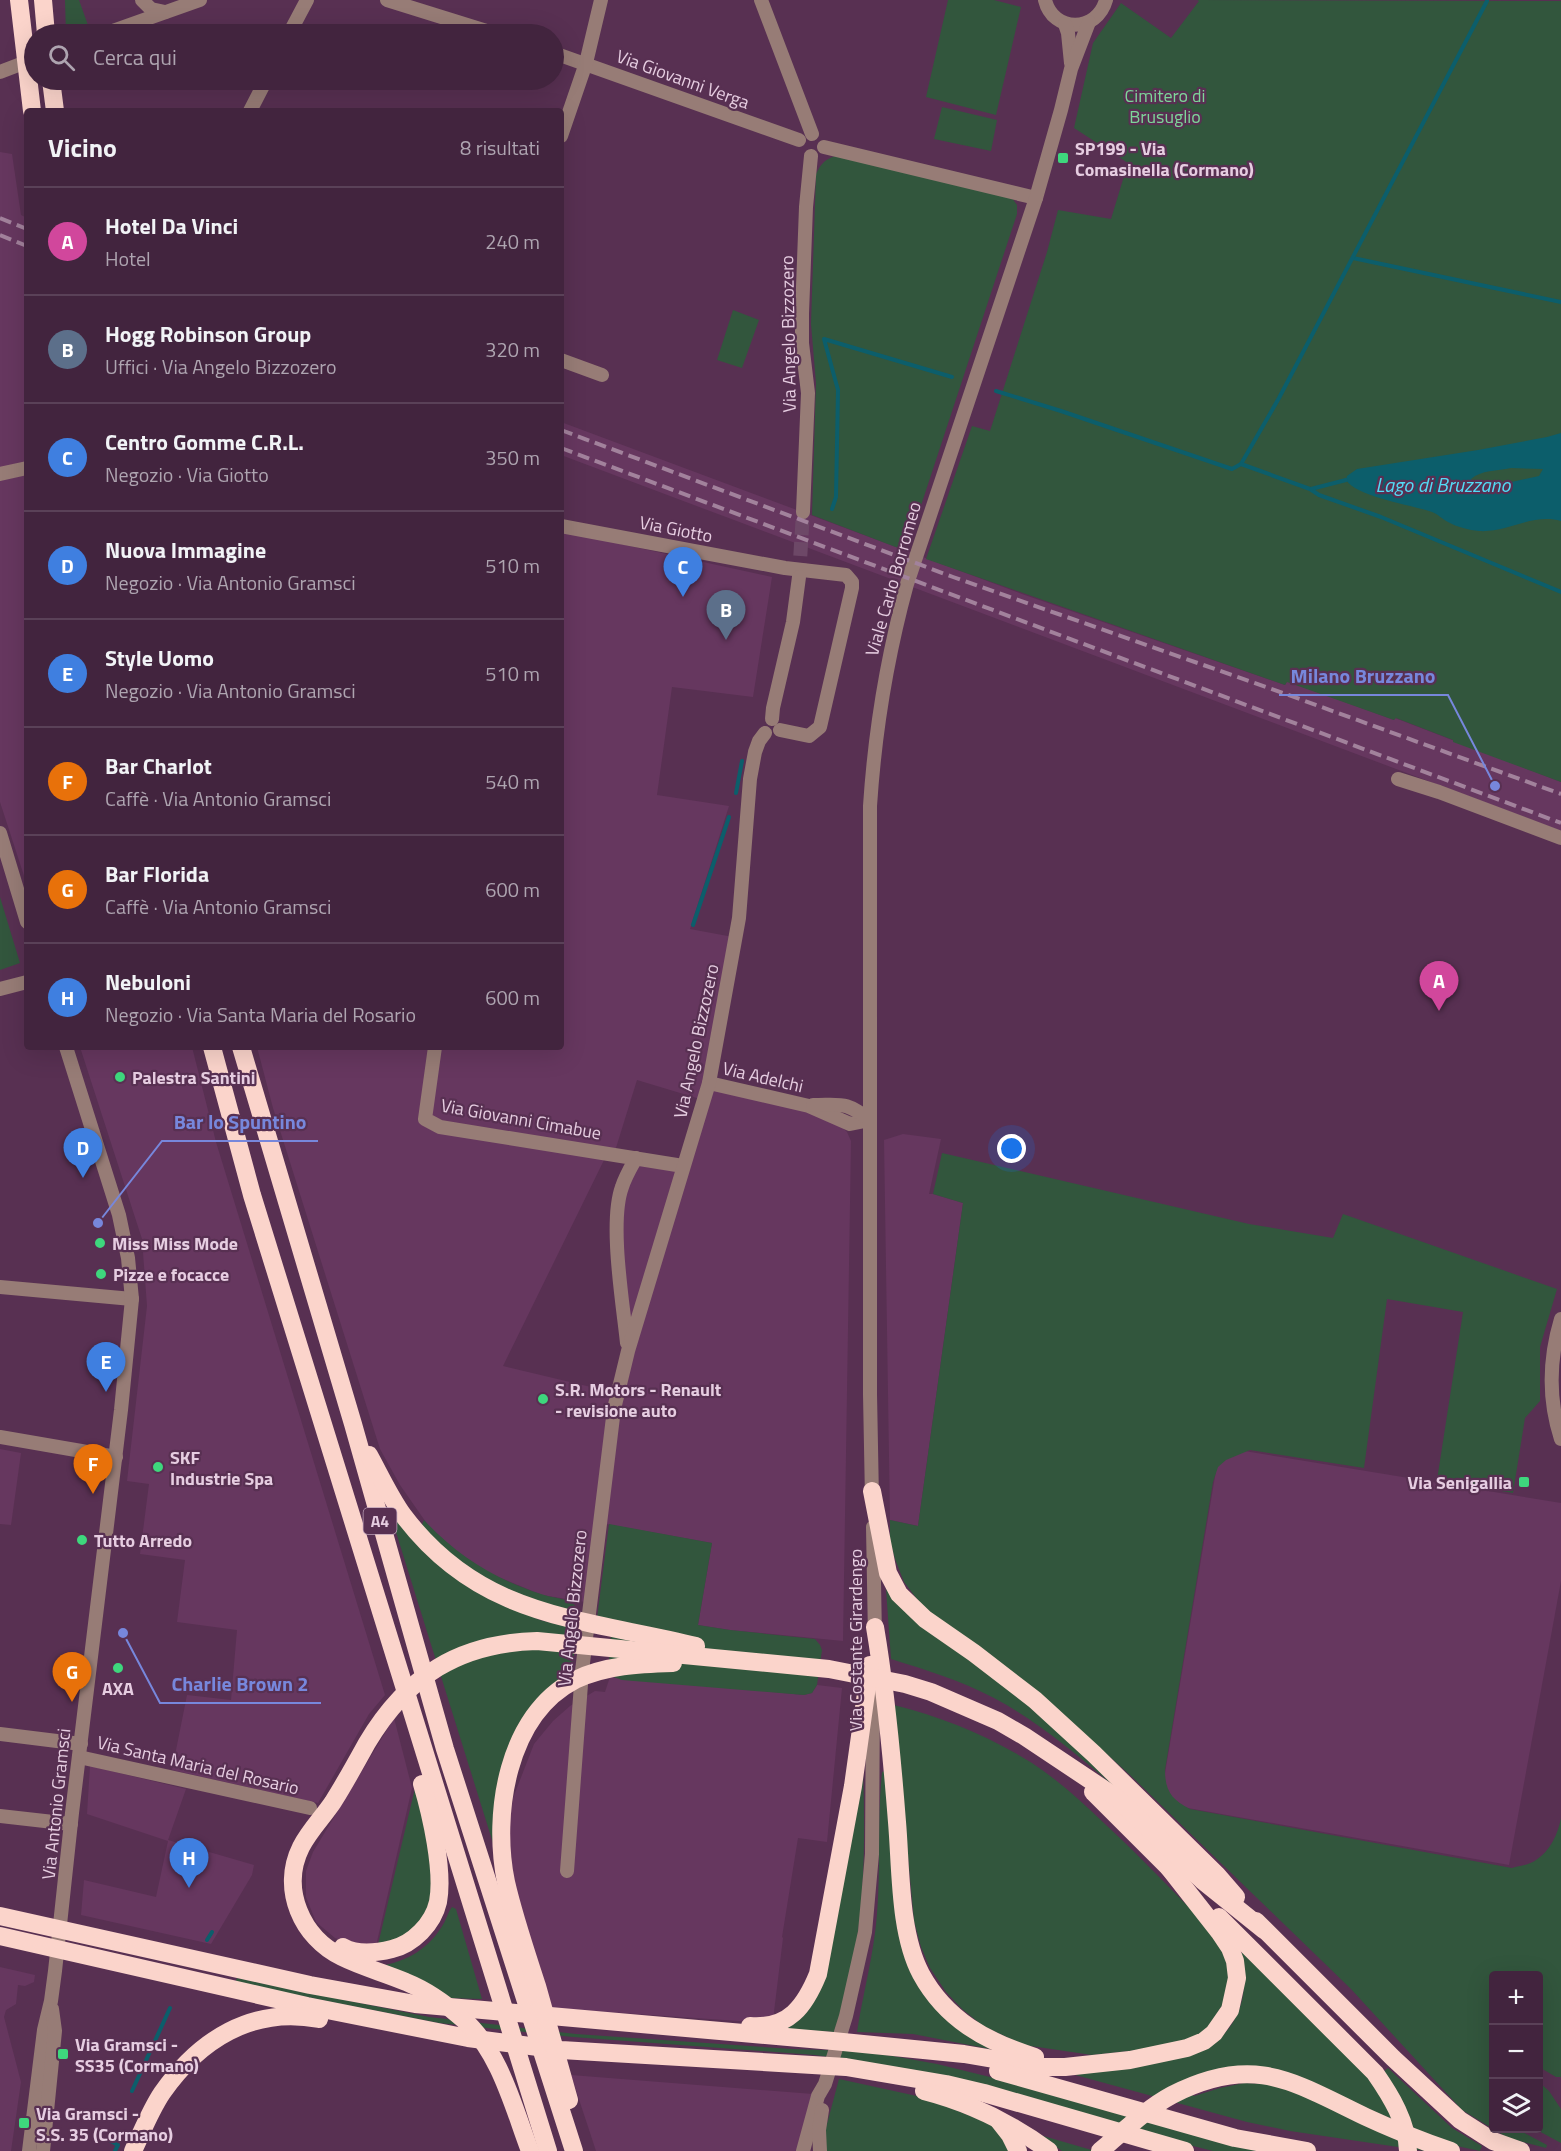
<!DOCTYPE html>
<html lang="it">
<meta charset="utf-8">
<style>
body{margin:0;font-family:"Titillium Web",sans-serif;background:#4c3049;color:#f1f3f6}
.controls{position:absolute;right:18px;bottom:18px;display:grid;overflow:hidden;border-radius:6px;box-shadow:0 6px 24px #0002}
.controls button{width:54px;height:54px;display:grid;place-items:center;padding:0;border:0;border-bottom:2px solid #5a4158;background:#42243e;color:#f1f3f6;font:30px sans-serif}
.you{position:absolute;left:1012px;top:1149px;width:21px;height:21px;margin:-15px;border:4px solid #fff;border-radius:50%;background:#1a73e8;box-shadow:0 0 0 9px #1a73e833}
.badge{display:grid;place-items:center;width:39px;height:39px;border-radius:50%;background:#e797bd;color:#fff;font-size:20px;font-weight:700}
.pin{position:absolute;translate:-50% -50px;filter:drop-shadow(0 2px 3px #0008)}
.pin::after{content:'';position:absolute;top:32px;width:21px;height:18px;background:inherit;clip-path:polygon(0 0,100% 0,50% 100%)}
.list{margin:0;padding:0;list-style:none}
h2{display:flex;justify-content:space-between;align-items:center;height:78px;margin:0;padding:0 24px;font-size:26px}
h2 small{font-size:20px;font-weight:400;color:#aea4b0}
.list li{display:grid;grid-template-columns:39px 1fr auto;gap:18px;align-items:center;box-sizing:border-box;height:108px;padding:0 24px;border-top:2px solid #5a4158}
.list b{display:block;font-size:22px;white-space:nowrap}
.list p{margin:0;font-size:20px;white-space:nowrap;color:#aea4b0}
.list em{font-size:20px;font-style:normal;color:#aea4b0}
.icon{flex:none;width:33px;height:33px;fill:none;stroke:currentColor;stroke-width:2;stroke-linecap:round;stroke-linejoin:round}
.map{position:relative;flex:none;width:1561px;height:2151px;overflow:hidden}
.search{position:absolute;background:#42243e;box-shadow:0 6px 24px #0002;left:24px;top:24px;width:540px;height:66px;display:flex;align-items:center;gap:15px;box-sizing:border-box;padding:0 21px;border-radius:33px;color:#aea4b0;font-size:22px}
.panel{position:absolute;background:#42243e;box-shadow:0 6px 24px #0002;left:24px;top:108px;width:540px;height:942px;border-radius:6px}
.map>svg:first-child{display:block}
</style>
<div class="map">
<svg width="1561" height="2151" viewBox="0 0 1561 2151">
<rect width="100%" height="100%" fill="#583052"/>
<g fill="#66375f">
<polygon points="0,152 12,154 21,215 27,218 27,885 0,802"/>
<polygon points="561,422 1022,594 1285,685 1287,681 1394,720 1395,718 1561,782 1561,831 561,455"/>
<polygon points="561,531 772,577 753,697 672,687 657,795 729,806 690,929 733,937 700,1099 637,1080 615,1151 442,1123 429,1116 439,1047 561,1047"/>
<polygon points="80,1047 192,1047 216,1142 385,1695 369,1714 318,1803 172,1770 187,1695 231,1700 237,1630 177,1622 185,1560 140,1554 149,1484 127,1481 147,1306 142,1239"/>
<polygon points="257,1047 433,1047 424,1120 605,1158 503,1366 612,1392 585,1602 542,1595 491,1574 471,1562 450,1546 430,1528 400,1485 380,1449 273,1108"/>
<polygon points="712,1088 808,1109 838,1123 847,1132 851,1141 843,1641 730,1630 698,1625 712,1543 606,1524 622,1352 612,1207 615,1185 630,1161 687,1171"/>
<polygon points="903,1134 941,1139 929,1194 933,1194 963,1203 918,1526 890,1520 884,1140"/>
<polygon points="1220,1447 1561,1503 1561,1581 1509,1865 1160,1803"/>
<polygon points="0,1449 21,1453 11,1525 0,1524"/>
<polygon points="610,1677 804,1695 812,1693 817,1685 842,1688 827,1842 798,1838 782,1937 783,1938 773,2020 753,2022 550,2008 517,1907 508,1831 513,1798 534,1744 553,1721 570,1706 595,1691 605,1692"/>
<polygon points="394,1718 412,1788 376,1946 359,1947 335,1938 316,1922 306,1897 306,1871 313,1852"/>
<polygon points="90,1766 186,1789 168,1840 254,1865 252,1875 211,1944 81,1915 84,1880 156,1897 168,1841 87,1814"/>
<polygon points="0,1967 35,1975 34,1982 25,1986 18,1985 16,2004 6,2010 4,2017 21,2082 11,2151 0,2151"/>
<polygon points="571,2075 813,2094 798,2151 596,2151"/>
</g>
<g fill="#32563d">
<polygon points="65,0 79,0 89,28 71,34 66,34"/>
<polygon points="948,0 994,0 1021,7 996,115 926,97"/>
<polygon points="1197,0 1561,1 1561,782 1453,742 1453,740 1396,718 1394,720 1287,682 1285,685 926,559 972,426 990,431 1047,252 1058,210 1111,219 1128,163 1074,128 1093,43 1121,3 1171,38 1199,1"/>
<polygon points="942,107 997,120 991,151 934,139"/>
<path d="M839,155L1012,198L1017,205V214L906,551L812,515L816,383L811,324L816,174C821,163 826,158 839,155Z"/>
<polygon points="733,310 759,320 742,368 717,360"/>
<polygon points="0,897 20,963 0,970"/>
<path d="M942,1153L1249,1224L1333,1238L1343,1214L1557,1289L1540,1347V1401L1525,1418L1513,1493L1437,1480L1463,1312L1387,1299L1364,1468L1250,1450L1226,1460L1218,1467L1213,1482L1165,1770C1165,1791 1172,1800 1190,1809L1512,1868C1519,1866 1529,1865 1536,1860C1550,1851 1558,1834 1561,1818V2077H1556L1539,2067L1538,1976H1494V2084C1488,2099 1493,2113 1494,2128L1517,2129L1547,2145L1546,2148L1508,2138L1462,2110L1351,1989L1130,1775L1052,1705L939,1622L920,1603L904,1582L895,1559L890,1541V1520L918,1526L963,1203L933,1194Z"/>
<path d="M393,1512L508,1606L540,1620L568,1627L456,1561L421,1527L424,1520C456,1555 496,1580 541,1594C554,1599 570,1597 578,1609L572,1677L542,1701L493,1843L390,1513Z"/>
<polygon points="609,1524 712,1543 698,1625 730,1630 815,1639 820,1645 822,1650 817,1685 812,1693 804,1695 622,1680 608,1675 612,1621 597,1618"/>
<path d="M885,1575L1047,1718L1128,1798C1085,1762 1044,1725 994,1698C962,1681 926,1670 891,1659Z"/>
<path d="M894,1705C942,1717 989,1736 1032,1763C1058,1780 1082,1802 1105,1824C1143,1859 1178,1897 1215,1933L1228,1954L1231,1992L1204,2034L1167,2047L1092,2055L1024,2045L983,2026L962,2009L946,1992L930,1968L921,1947L914,1921Z"/>
<path d="M863,1769C866,1858 865,1948 834,2032L785,2029L805,2012Z"/>
<path d="M886,1771L911,1962L1005,2052L913,2034L857,2032C863,1993 874,1954 877,1914C881,1867 877,1819 882,1772Z"/>
<polygon points="415,1788 439,1869 430,1920 376,1953"/>
<path d="M452,1907L456,1909L482,1999L445,1998L379,1966C407,1962 430,1948 444,1923C447,1918 448,1912 452,1907Z"/>
<path d="M1241,1953H1245L1372,2081L1388,2068L1452,2128L1482,2146L1480,2151L1452,2145L1290,2075L1181,2089L1194,2096L1220,2088L1244,2083L1268,2084L1295,2088L1425,2151L1290,2131L1247,2122L1068,2073C1106,2073 1132,2068 1168,2058C1181,2054 1201,2051 1212,2044C1243,2023 1249,1987 1241,1953Z"/>
<polygon points="237,1978 429,2017 576,2034 792,2049 852,2051 893,2056 937,2064 990,2077 1261,2151 1213,2151 856,2061 815,2055 573,2037 439,2023 235,1983"/>
<polygon points="839,2079 926,2098 998,2127 1013,2151 826,2151 824,2135"/>
<polygon points="1539,2082 1549,2091 1561,2109 1561,2143 1535,2129 1538,2128"/>
<polygon points="1040,2135 1095,2151 1062,2151"/>
</g>
<path fill="#0c5e6b" fill-rule="evenodd" d="M1561,433V521C1532,513 1507,533 1479,531C1469,530 1457,527 1448,522C1442,519 1438,514 1432,512C1412,505 1357,497 1346,480L1347,476L1357,469L1478,450L1547,437ZM1511,468L1543,469L1539,476L1507,483L1488,493L1476,488L1471,479C1481,470 1497,471 1511,468Z"/>
<g fill="none" stroke-linecap="round" stroke-linejoin="round">
<g stroke="#0c5e6b" stroke-width="4">
<polyline points="1353,258 1561,302"/>
<polyline points="996,391 1061,411 1232,469 1241,464 1279,398 1487,1"/>
<polyline points="1241,464 1310,489 1319,495 1381,517 1561,592"/>
<polyline points="1311,489 1346,480"/>
<polyline points="832,509 836,497 838,390 824,339 952,377"/>
<polyline points="736,793 742,761"/>
<polyline points="693,925 729,817"/>
<polyline points="207,1940 212,1932"/>
<polyline points="132,2091 170,2008"/>
<polyline points="109,2140 118,2145 115,2151"/>
</g>
<polyline stroke="#6d4867" stroke-width="14" stroke-dasharray="14 7" stroke-linecap="butt" points="799,577 803,512"/>
<g stroke="#977c76" stroke-width="14">
<polyline points="142,0 151,9 165,12"/>
<polyline points="387,0 496,34"/>
<polyline points="761,0 812,134"/>
<path d="M1045,0C1053,33 1097,33 1106,0"/>
<polyline points="1065,24 1068,33 1071,63"/>
<polyline points="104,34 200,0"/>
<polyline points="289,34 307,0"/>
<polyline points="554,53 799,140"/>
<polyline points="0,72 34,59"/>
<polyline points="250,111 266,80"/>
<polyline points="561,136 586,63 601,0"/>
<polyline points="824,147 1036,198"/>
<polyline points="561,360 602,375"/>
<polyline points="0,474 27,468"/>
<polyline points="803,512 808,393 802,343 802,314 806,207 811,156"/>
<polyline points="561,526 785,568 846,575 852,582 852,588 820,727 809,736 780,730"/>
<polyline points="772,719 773,708 793,622 799,577"/>
<polyline points="1398,779 1439,792 1561,838"/>
<polyline points="0,833 27,922"/>
<polyline points="0,989 27,982"/>
<polyline points="435,1047 425,1119 440,1127 683,1166"/>
<polyline points="709,1083 809,1106 850,1124 870,1120"/>
<path d="M813,1105C842,1105 845,1101 870,1120"/>
<polyline points="0,1287 132,1299"/>
<path d="M1561,1319C1549,1359 1548,1399 1561,1439"/>
<path d="M627,1343C623,1304 609,1222 622,1187C625,1177 631,1167 636,1158"/>
<polyline points="0,1437 116,1457"/>
<path d="M872,1499L870,1394V806C875,730 887,657 907,584L1036,198L1061,110L1071,69L1089,22"/>
<polyline points="873,1527 875,1637"/>
<polyline points="0,1734 81,1744"/>
<polyline points="79,1757 310,1808"/>
<polyline points="0,1816 71,1824"/>
<polyline points="567,1871 582,1671 614,1409 628,1351 709,1083 739,918 750,779 755,752 759,741 765,733"/>
<polyline points="29,2151 44,2030 51,2001 55,1971 72,1813 121,1410 132,1299 128,1258 119,1215 66,1047"/>
<polyline points="43,2151 55,2031 52,2009"/>
<polyline points="803,2151 818,2096 825,2084 846,2016 865,1932 872,1854 873,1689"/>
<polyline points="820,2151 819,2130 822,2110"/>
</g>
<g stroke="#fbd4cb" stroke-width="18">
<polyline points="19,0 32,111"/>
<polyline points="43,0 46,34"/>
<polyline points="51,80 55,111"/>
<polyline points="212,1047 252,1195 548,2151"/>
<polyline points="241,1047 353,1424 445,1749 574,2151"/>
<path d="M369,1455C380,1475 390,1497 403,1515C481,1619 582,1618 696,1646"/>
<polyline points="872,1491 888,1573 899,1594 925,1619 974,1653 1035,1700 1094,1754 1217,1875 1236,1897"/>
<path d="M875,1627C886,1692 892,1757 897,1822C901,1868 899,1933 921,1974C946,2020 987,2042 1035,2057"/>
<polyline points="1093,1792 1177,1876"/>
<polyline points="0,1916 310,1985 415,2004 833,2041 964,2054 1040,2067 1065,2067 1130,2060 1187,2048 1204,2041 1214,2033 1230,2010 1237,1978 1235,1961 1230,1948 1220,1933 1169,1868"/>
<path d="M1219,1917L1375,2073C1391,2096 1407,2122 1408,2151"/>
<polyline points="1256,1921 1393,2058 1460,2120 1493,2141 1521,2151"/>
<polyline points="0,1936 307,2006 468,2038 561,2050 846,2067 946,2084 984,2093 1185,2151"/>
<path d="M343,1947C357,1955 376,1953 392,1949C413,1944 433,1924 438,1902C444,1871 431,1814 422,1784"/>
<path d="M750,2026C789,2029 805,2006 818,1974L853,1786L870,1665"/>
<polyline points="998,2071 1235,2138 1307,2151"/>
<path d="M924,2091C971,2103 1011,2123 1049,2151"/>
<path d="M569,2100C558,2062 548,2024 537,1986C526,1952 514,1917 506,1882C492,1814 507,1715 575,1680C606,1665 640,1664 673,1663"/>
<polyline points="999,2121 1010,2135 1018,2151"/>
<path d="M133,2151C142,2132 150,2111 162,2093C199,2040 252,2006 319,2019"/>
<path d="M530,2151C513,2106 500,2052 463,2019C446,2004 426,1990 406,1982C385,1973 362,1967 342,1957C302,1938 280,1889 301,1847C309,1831 323,1817 333,1802C345,1783 356,1763 367,1743C407,1676 459,1643 537,1641L829,1669L905,1684L931,1692L998,1721L1024,1736L1117,1798L1203,1881L1264,1930"/>
<path d="M1100,2151C1123,2132 1146,2109 1172,2095C1254,2053 1293,2082 1366,2117C1394,2130 1422,2141 1451,2151"/>
</g>
<g stroke="#a2829c" stroke-width="4" stroke-dasharray="12 6" stroke-linecap="butt">
<polyline points="0,218 27,229"/>
<polyline points="0,235 27,246"/>
<polyline points="561,430 953,577 1283,693 1561,794"/>
<polyline points="561,448 1561,823"/>
</g>
</g>
<g fill="#3ed77d" stroke="#583052" stroke-width="2">
<rect x="1057" y="152" width="12" height="12" rx="3"/>
<circle cx="120" cy="1077" r="6"/>
<circle cx="100" cy="1243" r="6"/>
<circle cx="101" cy="1274" r="6"/>
<circle cx="543" cy="1399" r="6"/>
<circle cx="158" cy="1467" r="6"/>
<rect x="1518" y="1476" width="12" height="12" rx="3"/>
<circle cx="82" cy="1540" r="6"/>
<circle cx="118" cy="1668" r="6"/>
<rect x="57" y="2048" width="12" height="12" rx="3"/>
<rect x="18" y="2117" width="12" height="12" rx="3"/>
</g>
<g text-anchor="middle" dominant-baseline="central" stroke-width="4.5" stroke-linejoin="round" paint-order="stroke">
<rect fill="#583052" stroke="#bb9eb6" stroke-width="1.5" x="363.5" y="1508" width="33" height="26" rx="4.5"/>
<g font-size="16" font-weight="bold" fill="#e6cde1">
<text x="380" y="1521">A4</text>
</g>
<g font-size="18" fill="#e6cde1" stroke="#583052">
<text transform="translate(683 79) rotate(20)">Via Giovanni Verga</text>
<text transform="translate(788 334) rotate(-91)">Via Angelo Bizzozero</text>
<text transform="translate(676 529) rotate(11)">Via Giotto</text>
<text transform="translate(893 579) rotate(-74)">Viale Carlo Borromeo</text>
<text transform="translate(696 1041) rotate(-78)">Via Angelo Bizzozero</text>
<text transform="translate(763 1077) rotate(13)">Via Adelchi</text>
<text transform="translate(521 1119) rotate(10)">Via Giovanni Cimabue</text>
<text transform="translate(572 1608) rotate(-84)">Via Angelo Bizzozero</text>
<text transform="translate(855 1640) rotate(-90)">Via Costante Girardengo</text>
<text transform="translate(198 1765) rotate(13)">Via Santa Maria del Rosario</text>
<text transform="translate(56 1804) rotate(-84)">Via Antonio Gramsci</text>
</g>
<g font-size="18" fill="#7dd699" stroke="#583052">
<text x="1165" y="95">Cimitero di<tspan x="1165" dy="21">Brusuglio</tspan></text>
</g>
<g font-size="18" font-weight="bold" fill="#e6cde1" stroke="#583052" text-anchor="start">
<text x="1075" y="148">SP199 - Via<tspan x="1075" dy="21">Comasinella (Cormano)</tspan></text>
<text x="132" y="1077">Palestra Santini</text>
<text x="112" y="1243">Miss Miss Mode</text>
<text x="113" y="1274">Pizze e focacce</text>
<text x="555" y="1389">S.R. Motors - Renault<tspan x="555" dy="21">- revisione auto</tspan></text>
<text x="170" y="1457">SKF<tspan x="170" dy="21">Industrie Spa</tspan></text>
<text x="1512" y="1482" text-anchor="end">Via Senigallia</text>
<text x="94" y="1540">Tutto Arredo</text>
<text x="118" y="1688" text-anchor="middle">AXA</text>
<text x="75" y="2044">Via Gramsci -<tspan x="75" dy="21">SS35 (Cormano)</tspan></text>
<text x="36" y="2113">Via Gramsci -<tspan x="36" dy="21">S.S. 35 (Cormano)</tspan></text>
</g>
<g font-size="20" font-style="italic" fill="#52dcf6" stroke="#583052">
<text x="1443" y="484">Lago di Bruzzano</text>
</g>
</g>
<path fill="none" stroke="#7787dc" stroke-width="2" d="M1495 786L1448 695H1279M98 1223L162 1141H318M123 1633L160 1703H321"/>
<g fill="#7787dc" stroke="#583052" stroke-width="2">
<circle cx="1495" cy="786" r="6"/>
<circle cx="98" cy="1223" r="6"/>
<circle cx="123" cy="1633" r="6"/>
</g>
<g font-size="20" text-anchor="middle" font-weight="bold" fill="#7787dc" stroke="#583052" stroke-width="4.5" stroke-linejoin="round" paint-order="stroke">
<text x="1363" y="683">Milano Bruzzano</text>
<text x="240" y="1129">Bar lo Spuntino</text>
<text x="240" y="1691">Charlie Brown 2</text>
</g>
</svg>
<div class="controls">
<button>+</button>
<button>−</button>
<button><svg class="icon" aria-label="layers" viewBox="0 0 24 24"><path d="M12 4l9 5-9 5-9-5zM3 14l9 5 9-5"/></svg></button>
</div>
<div class="you"></div>
<div class="pin badge" style="left:1439px;top:1011px;background:#d1479c">A</div>
<div class="pin badge" style="left:726px;top:640px;background:#5c6f8a">B</div>
<div class="pin badge" style="left:683px;top:597px;background:#3f7fe0">C</div>
<div class="pin badge" style="left:83px;top:1178px;background:#3f7fe0">D</div>
<div class="pin badge" style="left:106px;top:1392px;background:#3f7fe0">E</div>
<div class="pin badge" style="left:93px;top:1494px;background:#e8710a">F</div>
<div class="pin badge" style="left:72px;top:1702px;background:#e8710a">G</div>
<div class="pin badge" style="left:189px;top:1888px;background:#3f7fe0">H</div>
<div class="search"><svg class="icon" aria-label="search" viewBox="0 0 24 24"><circle cx="10" cy="10" r="6"/><path d="M15 15l6 6"/></svg>Cerca qui</div>
<section class="panel">
<h2>Vicino<small>8 risultati</small></h2>
<ul class="list">
<li><span class="badge" style="background:#d1479c">A</span><div><b>Hotel Da Vinci</b><p>Hotel</p></div><em>240 m</em></li>
<li><span class="badge" style="background:#5c6f8a">B</span><div><b>Hogg Robinson Group</b><p>Uffici · Via Angelo Bizzozero</p></div><em>320 m</em></li>
<li><span class="badge" style="background:#3f7fe0">C</span><div><b>Centro Gomme C.R.L.</b><p>Negozio · Via Giotto</p></div><em>350 m</em></li>
<li><span class="badge" style="background:#3f7fe0">D</span><div><b>Nuova Immagine</b><p>Negozio · Via Antonio Gramsci</p></div><em>510 m</em></li>
<li><span class="badge" style="background:#3f7fe0">E</span><div><b>Style Uomo</b><p>Negozio · Via Antonio Gramsci</p></div><em>510 m</em></li>
<li><span class="badge" style="background:#e8710a">F</span><div><b>Bar Charlot</b><p>Caffè · Via Antonio Gramsci</p></div><em>540 m</em></li>
<li><span class="badge" style="background:#e8710a">G</span><div><b>Bar Florida</b><p>Caffè · Via Antonio Gramsci</p></div><em>600 m</em></li>
<li><span class="badge" style="background:#3f7fe0">H</span><div><b>Nebuloni</b><p>Negozio · Via Santa Maria del Rosario</p></div><em>600 m</em></li>
</ul>
</section>
</div>
